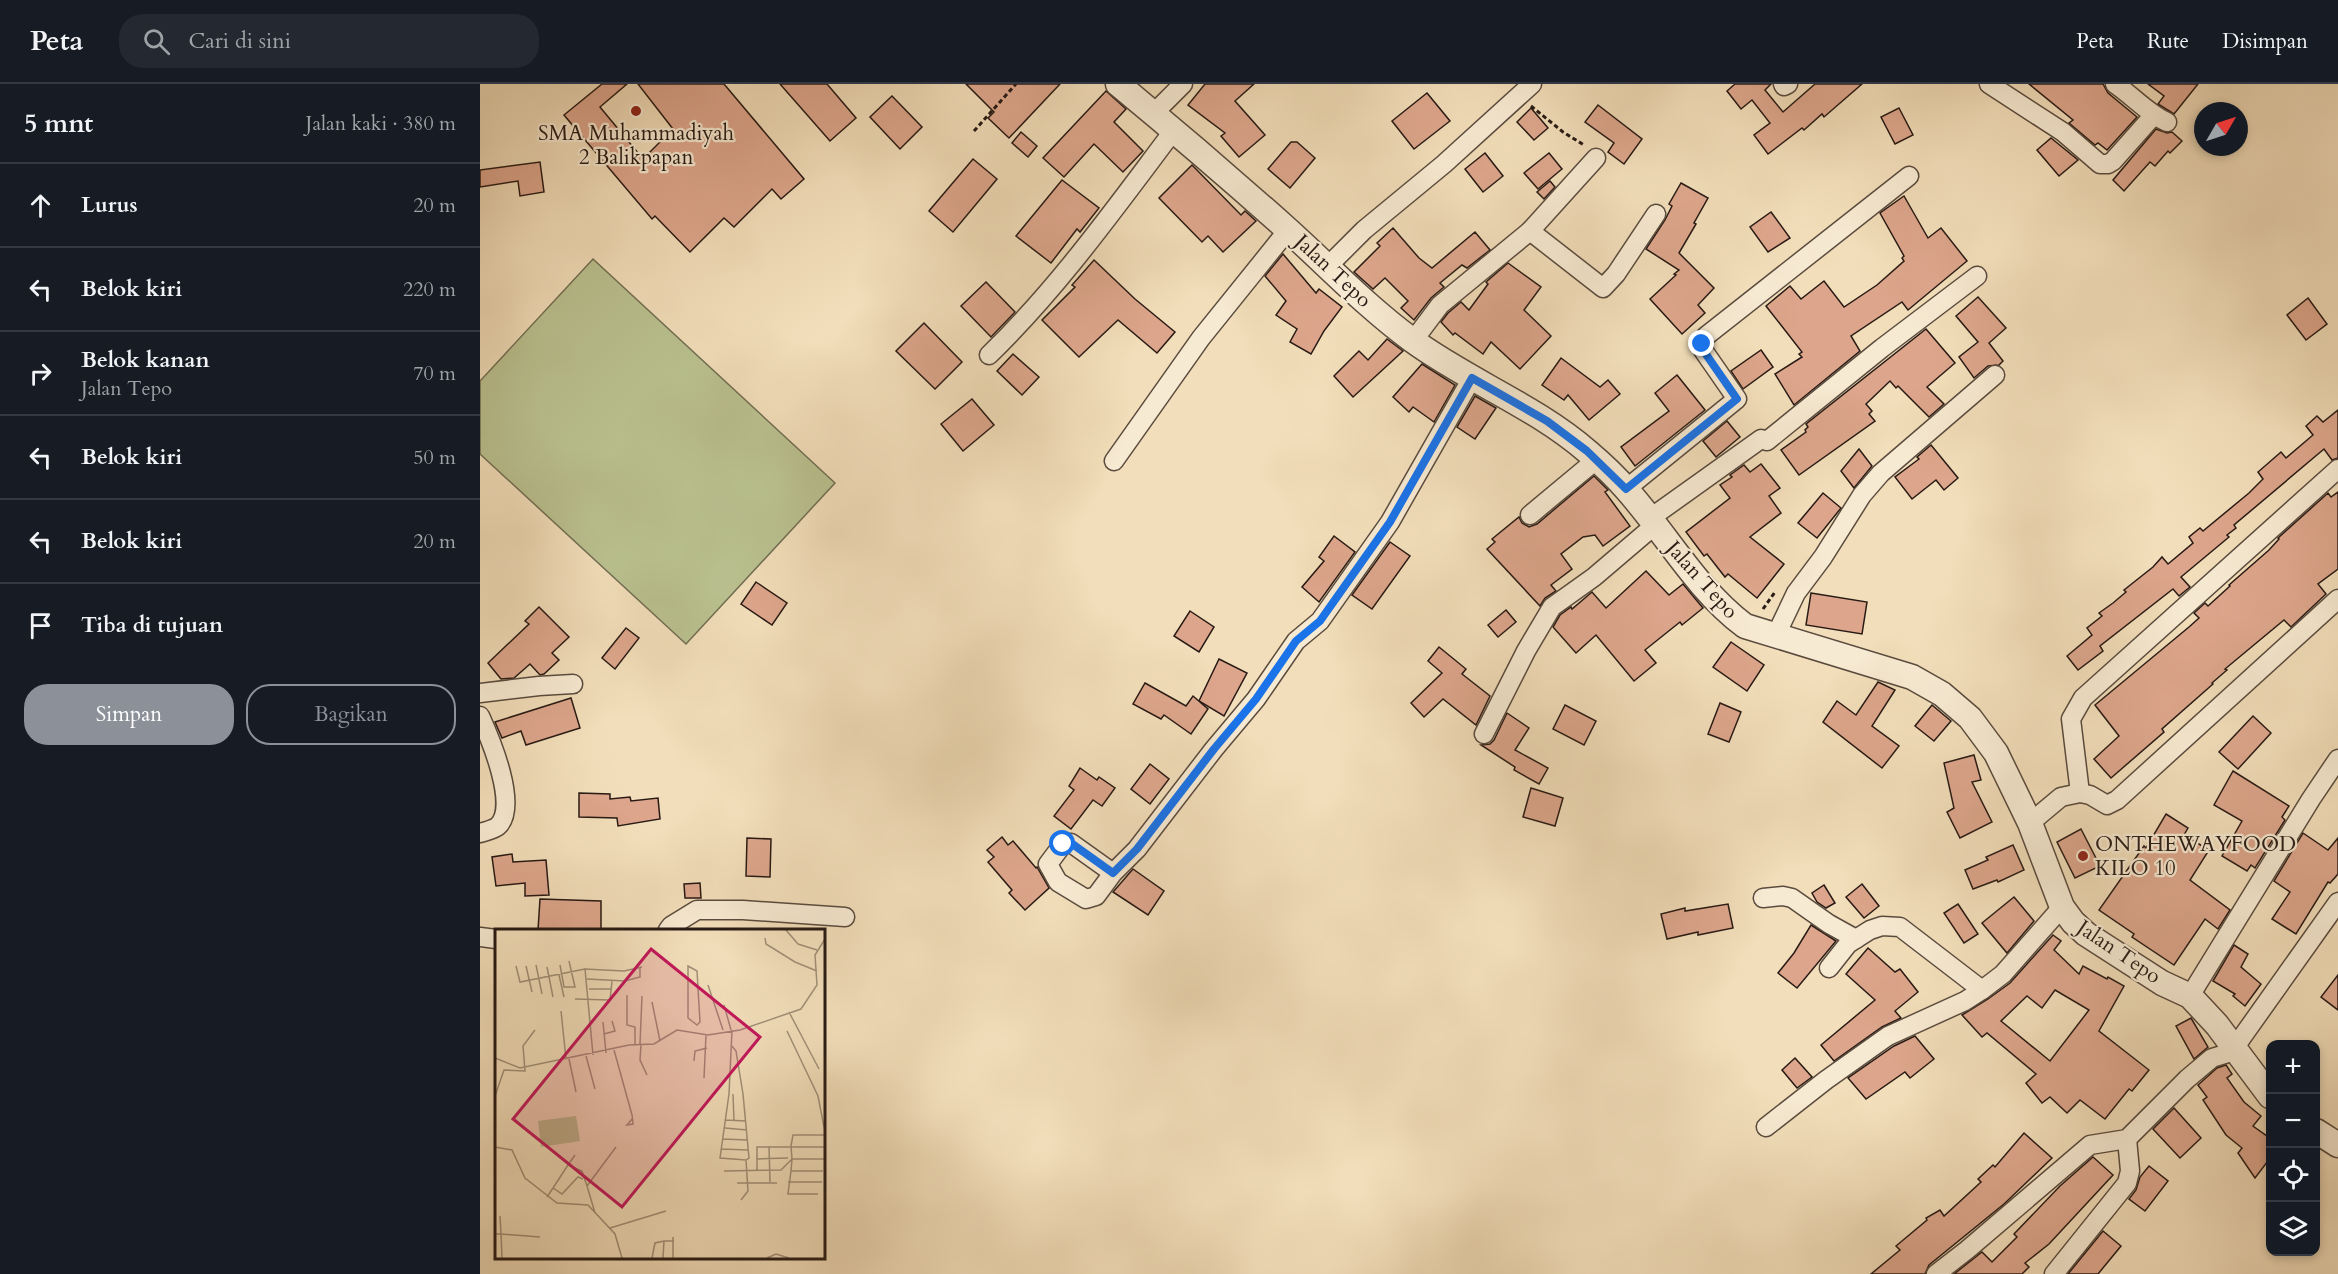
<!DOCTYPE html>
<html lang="id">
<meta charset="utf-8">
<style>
body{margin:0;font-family:Cardo,serif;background:#242831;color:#f1f3f6}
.controls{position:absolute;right:18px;bottom:18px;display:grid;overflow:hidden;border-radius:12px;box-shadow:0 3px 9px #0003}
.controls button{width:54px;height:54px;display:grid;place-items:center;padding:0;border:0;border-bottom:2px solid #363941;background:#171b24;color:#f1f3f6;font:30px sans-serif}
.compass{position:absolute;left:1714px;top:18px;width:54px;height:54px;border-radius:50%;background:#171b24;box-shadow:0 3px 9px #0003;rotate:51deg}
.stop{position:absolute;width:18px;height:18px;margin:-14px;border:4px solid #1a73e8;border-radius:50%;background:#fff}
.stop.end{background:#1a73e8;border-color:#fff;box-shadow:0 2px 6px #0008}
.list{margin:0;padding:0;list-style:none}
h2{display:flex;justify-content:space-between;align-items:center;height:78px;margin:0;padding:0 24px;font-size:26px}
h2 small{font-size:20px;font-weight:400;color:#9ea1a6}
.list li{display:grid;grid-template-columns:39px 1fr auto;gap:18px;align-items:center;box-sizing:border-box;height:84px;padding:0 24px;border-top:2px solid #363941}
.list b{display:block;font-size:22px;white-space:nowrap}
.list p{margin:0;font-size:20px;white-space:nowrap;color:#9ea1a6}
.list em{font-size:20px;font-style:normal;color:#9ea1a6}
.actions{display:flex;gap:12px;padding:18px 24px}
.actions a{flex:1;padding:14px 0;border:2px solid #8c9099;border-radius:24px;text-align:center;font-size:21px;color:#8c9099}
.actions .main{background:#8c9099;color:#fff}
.icon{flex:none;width:33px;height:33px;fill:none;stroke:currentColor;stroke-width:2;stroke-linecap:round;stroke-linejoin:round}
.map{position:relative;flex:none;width:1858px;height:1190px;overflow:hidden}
header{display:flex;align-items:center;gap:36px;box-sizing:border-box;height:84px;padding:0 30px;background:#171b24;border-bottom:2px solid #363941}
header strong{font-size:28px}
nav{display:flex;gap:33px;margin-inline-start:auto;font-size:21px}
.search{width:420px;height:54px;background:#242831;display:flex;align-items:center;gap:15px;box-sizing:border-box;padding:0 21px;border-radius:24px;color:#9ea1a6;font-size:22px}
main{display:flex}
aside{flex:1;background:#171b24}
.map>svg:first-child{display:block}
</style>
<header>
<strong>Peta</strong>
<div class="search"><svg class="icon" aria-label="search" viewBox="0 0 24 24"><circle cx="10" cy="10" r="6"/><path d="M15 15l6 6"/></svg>Cari di sini</div>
<nav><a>Peta</a><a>Rute</a><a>Disimpan</a></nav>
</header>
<main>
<aside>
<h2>5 mnt<small>Jalan kaki · 380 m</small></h2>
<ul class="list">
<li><svg class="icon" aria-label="ahead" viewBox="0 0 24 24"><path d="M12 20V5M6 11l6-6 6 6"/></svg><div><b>Lurus</b></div><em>20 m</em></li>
<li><svg class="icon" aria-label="left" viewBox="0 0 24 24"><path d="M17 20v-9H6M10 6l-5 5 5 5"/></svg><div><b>Belok kiri</b></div><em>220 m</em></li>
<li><svg class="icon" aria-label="right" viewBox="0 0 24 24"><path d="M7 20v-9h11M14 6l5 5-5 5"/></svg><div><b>Belok kanan</b><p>Jalan Tepo</p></div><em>70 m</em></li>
<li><svg class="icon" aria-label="left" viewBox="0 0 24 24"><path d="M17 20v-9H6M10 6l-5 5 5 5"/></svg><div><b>Belok kiri</b></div><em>50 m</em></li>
<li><svg class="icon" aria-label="left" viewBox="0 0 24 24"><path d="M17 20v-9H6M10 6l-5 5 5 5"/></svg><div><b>Belok kiri</b></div><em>20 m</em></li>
<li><svg class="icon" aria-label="arrive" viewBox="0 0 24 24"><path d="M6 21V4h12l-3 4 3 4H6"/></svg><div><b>Tiba di tujuan</b></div></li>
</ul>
<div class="actions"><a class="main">Simpan</a><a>Bagikan</a></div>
</aside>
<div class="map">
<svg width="1858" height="1190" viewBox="0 0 1858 1190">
<rect width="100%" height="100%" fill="#f2deba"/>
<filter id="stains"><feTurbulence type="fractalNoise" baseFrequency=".00333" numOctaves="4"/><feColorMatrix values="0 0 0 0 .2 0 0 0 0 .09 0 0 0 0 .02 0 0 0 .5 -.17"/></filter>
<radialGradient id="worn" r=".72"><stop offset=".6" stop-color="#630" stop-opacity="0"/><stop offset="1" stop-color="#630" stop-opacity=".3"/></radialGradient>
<polygon fill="#bac190" stroke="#716e52" stroke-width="1.5" points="113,175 355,399 206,560 0,370 0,297"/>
<g fill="#dda68c" stroke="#281a14" stroke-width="1.5" fill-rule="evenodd">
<polygon points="122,0 147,0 120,23 163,75 193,45 158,0 244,0 324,95 301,115 292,105 254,143 244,134 210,168 175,132 172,135 84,31"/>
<polygon points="300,0 347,0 376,34 350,57"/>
<polygon points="486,0 580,0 529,54 508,34 514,28"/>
<polygon points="725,0 774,0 755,17 785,51 759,73 741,52 745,49 708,21"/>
<polygon points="1255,0 1291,0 1285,6 1303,28 1335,0 1382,0 1344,33 1342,30 1324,46 1322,44 1288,70 1274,51 1290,39 1272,16 1261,25 1247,7"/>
<polygon points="1549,0 1623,0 1628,9 1657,33 1627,66 1618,59 1615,61 1589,39 1593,36"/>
<polygon points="1668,0 1718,0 1694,30 1678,20 1684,12"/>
<polygon points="626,7 646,25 634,38 663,67 643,88 614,60 584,93 563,74"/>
<polygon points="947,9 970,37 934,65 912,37"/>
<polygon points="412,12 442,43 420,65 390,33"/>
<polygon points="1118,21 1162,55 1144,80 1128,68 1134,59 1105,38"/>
<polygon points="1051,24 1068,44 1054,56 1037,38"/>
<polygon points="1419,24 1433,51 1415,60 1401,33"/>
<polygon points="1676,45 1687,49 1692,48 1702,57 1690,69 1688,67 1675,82 1670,78 1644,107 1633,96"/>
<polygon points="541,48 557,62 548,73 532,59"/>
<polygon points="1571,54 1598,76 1579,92 1557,66"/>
<polygon points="811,58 817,58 835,74 810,104 788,85"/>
<polygon points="1005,69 1023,92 1003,108 985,85"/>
<polygon points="1069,69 1082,85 1058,105 1044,89"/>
<polygon points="493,75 517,95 473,148 449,127"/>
<polygon points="60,78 64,108 40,112 38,97 0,103 0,86"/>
<polygon points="712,81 761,131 765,127 776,137 743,168 728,152 722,158 679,114"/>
<polygon points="582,96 619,124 600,148 597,145 571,179 536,152"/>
<polygon points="1070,97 1075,103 1064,115 1057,108"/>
<polygon points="1201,99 1228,114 1214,139 1216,140 1199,169 1234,204 1218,221 1225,229 1202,250 1170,215 1196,191 1194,190 1199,186 1166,165 1185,136 1192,122 1189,120"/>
<polygon points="1424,112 1448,154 1461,144 1487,177 1428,226 1422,218 1371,252 1380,267 1314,321 1295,290 1322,273 1319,270 1322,268 1286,222 1310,202 1321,215 1344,197 1364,223 1397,201 1424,177 1422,174 1424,172 1400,129"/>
<polygon points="1291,128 1310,154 1288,168 1270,143"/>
<polygon points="913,144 939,174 952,184 995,148 1010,166 987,184 982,181 960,199 964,203 951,214 934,236 921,224 928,217 905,194 893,205 874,188 900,162 897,159"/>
<polygon points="803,170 836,209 839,205 862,223 844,247 831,270 810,258 817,245 796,231 806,217 785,192"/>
<polygon points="614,176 655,215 695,248 677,269 638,236 599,273 562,236 595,203 592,201"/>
<polygon points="1028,179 1061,203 1044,226 1071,252 1040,285 1011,258 1003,270 975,249 973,251 961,238 968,229 981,218 989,226 1008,200 1006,198"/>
<polygon points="506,198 535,228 511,253 481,222"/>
<polygon points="1498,213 1526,244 1509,259 1523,277 1519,281 1508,282 1494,294 1479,273 1498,258 1476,232"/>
<polygon points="1828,214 1847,240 1826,256 1807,231"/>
<polygon points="444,239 482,278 455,305 416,267"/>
<polygon points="1446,245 1475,279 1447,303 1464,320 1449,333 1418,302 1416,304 1410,297 1386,320 1392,327 1389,330 1395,337 1319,391 1301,366 1326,348 1325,346 1328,343 1326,340"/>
<polygon points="907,255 923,267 873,313 854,292 879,267 888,276"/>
<polygon points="1281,266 1293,283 1263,305 1251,287"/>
<polygon points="533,270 559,293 542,311 517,287"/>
<polygon points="1081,274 1120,303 1128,296 1140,310 1109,336 1088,311 1084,316 1062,301"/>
<polygon points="942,280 975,301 954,338 933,323 929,328 913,313"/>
<polygon points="1197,291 1225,326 1155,382 1141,363 1189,327 1175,309"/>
<polygon points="995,312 1016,324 995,355 977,343"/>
<polygon points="492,315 514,341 483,367 461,340"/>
<polygon points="1858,326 1858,374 1852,376 1844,365 1754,441 1756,444 1747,451 1749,453 1701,493 1710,503 1699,512 1693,505 1620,562 1623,567 1598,586 1587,572 1612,551 1607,544 1622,532 1619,529 1633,519 1646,508 1644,506 1673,483 1682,473 1688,480 1713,459 1709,453 1720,444 1723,447 1769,409 1783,395 1778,388 1801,368 1806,374 1833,351 1826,342 1837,332 1843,338"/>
<polygon points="1247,337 1260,353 1236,373 1223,357"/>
<polygon points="1451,361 1478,394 1464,406 1456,396 1432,415 1415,393 1439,375 1437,373"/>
<polygon points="1379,365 1392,382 1374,404 1361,387"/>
<polygon points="1281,380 1300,404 1289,412 1301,429 1270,453 1304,480 1277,514 1248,490 1245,493 1227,470 1224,472 1206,448 1250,414 1240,401 1252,393 1250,391 1264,381 1270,388"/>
<polygon points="1114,392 1128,406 1125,408 1150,442 1123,462 1115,451 1103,453 1081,470 1092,485 1071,501 1076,507 1065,514 1060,522 1007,465 1015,458 1012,455 1039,433 1042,439 1049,443 1057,440"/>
<polygon points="1858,408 1858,485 1838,500 1846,510 1811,543 1804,536 1745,585 1747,586 1732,599 1733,600 1682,645 1684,648 1631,694 1614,675 1639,652 1615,621 1709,543 1719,534 1714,529 1725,519 1728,522 1750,502 1749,501 1789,466 1799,455 1798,454 1848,409 1851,413"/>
<polygon points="1343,409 1361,424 1337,454 1318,439"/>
<polygon points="854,452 875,468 839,518 822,503 844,477 839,473"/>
<polygon points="910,458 930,472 892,525 872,511"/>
<polygon points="1166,487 1189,511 1203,500 1223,524 1202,541 1200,538 1165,566 1176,579 1154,597 1116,551 1096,569 1073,543 1080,531 1091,523 1092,525 1112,508 1126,524"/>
<polygon points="276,498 307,519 292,541 261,520"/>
<polygon points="1331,509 1387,518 1382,550 1326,541"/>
<polygon points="59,523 89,553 72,569 79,576 64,590 60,591 50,580 34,594 21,595 8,579 49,540 45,537"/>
<polygon points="1026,526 1036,538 1018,553 1008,541"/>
<polygon points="710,527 734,543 719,568 694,552"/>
<polygon points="146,544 159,554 135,585 122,574"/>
<polygon points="1251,558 1284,581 1267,607 1233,583"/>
<polygon points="959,563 986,585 982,590 1010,612 996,641 963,615 944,633 931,619 962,589 948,577"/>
<polygon points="739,575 767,589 744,632 719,617"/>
<polygon points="1398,598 1415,606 1392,642 1419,662 1402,684 1343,638 1357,617 1376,631"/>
<polygon points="665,599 706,622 713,612 728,625 711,650 684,631 681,635 653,620"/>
<polygon points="91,614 100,644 46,661 41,647 22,654 15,638"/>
<polygon points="1240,619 1261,628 1249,658 1228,650"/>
<polygon points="1085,621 1116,637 1104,661 1073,645"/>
<polygon points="1452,621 1471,637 1454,657 1435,642"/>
<polygon points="1027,629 1049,644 1035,666 1068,684 1059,700 1034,686 1035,683 1001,661 1010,660 1014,656"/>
<polygon points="1773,632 1791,649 1758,685 1739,668"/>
<polygon points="1494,671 1501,696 1492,698 1512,738 1480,754 1467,728 1474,724 1464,679"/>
<polygon points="670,680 689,695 670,720 651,705"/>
<polygon points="600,684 617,696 619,693 635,704 622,722 613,716 591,745 574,732 594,706 589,702"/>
<polygon points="1753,687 1809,722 1802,733 1805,736 1775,784 1771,781 1767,787 1742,772 1762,737 1734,721"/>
<polygon points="1051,704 1083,714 1075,742 1043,733"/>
<polygon points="99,709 130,710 130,715 150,713 151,717 178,714 180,735 138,742 137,734 99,733"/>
<polygon points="1686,730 1708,744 1704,751 1729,766 1710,796 1750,826 1738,845 1725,835 1694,881 1652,853 1654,850 1619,826 1664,762 1666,764"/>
<polygon points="1601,745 1620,782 1595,794 1577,758"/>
<polygon points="1823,749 1848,766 1858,754 1858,790 1850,799 1848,798 1816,850 1792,835 1810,808 1794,797"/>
<polygon points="522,753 528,761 533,757 556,784 557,783 569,804 545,826 529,809 532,806 508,778 514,773 507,766"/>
<polygon points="267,754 291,755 290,793 266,792"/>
<polygon points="1533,761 1544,786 1518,798 1517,796 1493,805 1485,786 1508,776 1506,773"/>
<polygon points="32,770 33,778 66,776 69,811 45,812 45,799 16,802 12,773"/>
<polygon points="653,785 684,807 668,831 633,808"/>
<polygon points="220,799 221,814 205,814 204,800"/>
<polygon points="1382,800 1399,822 1384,834 1366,813"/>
<polygon points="1344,801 1355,819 1346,824 1337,818 1332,809"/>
<polygon points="1534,813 1554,837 1527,869 1502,839"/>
<polygon points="60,815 121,817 121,846 58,846"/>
<polygon points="1248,820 1253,844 1218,851 1218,848 1187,855 1181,830 1205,824 1205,827"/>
<polygon points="1478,820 1498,850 1484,859 1464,829"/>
<polygon points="1331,841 1356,857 1317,904 1298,889 1314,869"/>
<path d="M1573,851L1581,857L1574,866L1599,890L1603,882L1627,895L1628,893L1644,902L1619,947L1669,986L1652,1007L1649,1005L1625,1035L1600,1016L1587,1029L1570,1013L1562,1019L1546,999L1556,990L1507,949L1502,953L1482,931L1508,915L1530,899ZM1575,906L1609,926L1570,977L1521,937L1547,912L1562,924Z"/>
<polygon points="1754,861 1768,870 1761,883 1781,900 1765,922 1753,912 1755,910 1733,897"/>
<polygon points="1388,864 1415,888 1420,885 1438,908 1415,927 1421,934 1402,943 1354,977 1341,961 1395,916 1366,890"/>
<polygon points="1858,891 1858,926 1841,913"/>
<polygon points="1711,934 1728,963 1714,975 1696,942"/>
<polygon points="1435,952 1454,975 1430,994 1425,988 1386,1015 1368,994 1414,962"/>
<polygon points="1315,974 1332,993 1317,1004 1302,986"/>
<polygon points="1746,981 1752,990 1747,994 1764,1018 1781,1032 1773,1042 1791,1055 1791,1073 1775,1094 1758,1069 1762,1064 1746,1051 1723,1016 1727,1013 1718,1001 1737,984"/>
<polygon points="1694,1024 1721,1054 1700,1074 1673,1045"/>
<polygon points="1544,1049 1572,1074 1524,1120 1449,1181 1445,1190 1391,1190 1420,1166 1416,1162 1447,1136 1446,1134 1460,1126 1464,1132 1501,1098 1498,1095 1513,1081 1515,1083"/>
<polygon points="1613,1073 1633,1091 1569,1160 1545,1179 1549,1183 1542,1190 1474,1190 1502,1168 1512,1178 1537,1153 1534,1150 1580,1102"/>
<polygon points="1669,1082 1688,1097 1665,1127 1649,1115 1656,1106 1660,1093"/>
<polygon points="1623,1147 1641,1162 1618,1190 1588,1190"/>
</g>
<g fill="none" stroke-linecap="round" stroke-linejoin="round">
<g stroke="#5a4b3e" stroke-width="21">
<g id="minor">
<polyline points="1303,0 1304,2 1308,0"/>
<polyline points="1509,0 1583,48 1620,80 1628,80 1633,77 1673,32"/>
<path d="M1635,0C1653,12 1667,29 1687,38"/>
<polyline points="674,29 703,0"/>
<polyline points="1050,147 1123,204 1136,190 1176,130"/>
<polyline points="847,183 884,146 964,80 1052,0"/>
<polyline points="933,257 960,221 1050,147 1116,74"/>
<path d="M509,271C579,203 635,124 694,46"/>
<polyline points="634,377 721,254 808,146"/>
<polyline points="1858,385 1603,614 1591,635 1600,709 1610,711 1627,721 1637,716 1858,515"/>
<polyline points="1146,405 1257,315 1223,266 1222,260 1226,252 1429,92"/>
<polyline points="1050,431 1116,376"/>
<polyline points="1169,435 1281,355 1287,357 1402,264 1497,192"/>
<polyline points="1295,553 1316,509 1343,473 1382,411 1401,389 1515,291"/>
<polyline points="0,609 59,602 93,600"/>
<path d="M0,632C10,654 39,722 18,742C13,746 6,747 0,749"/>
<polyline points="1004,650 1046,567 1072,523 1114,493 1175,441"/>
<polyline points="1550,739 1581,713 1600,709"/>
<polyline points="633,789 591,759 583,760 568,780 578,798 606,815 616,812 633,789 657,765 734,665 776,615 816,557 840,537 910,438 992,294"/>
<polyline points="1283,814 1303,812 1312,814 1349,840 1376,855"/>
<polyline points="188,846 191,842 217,826 263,826 365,833"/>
<polyline points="0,853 16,855"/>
<polyline points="1349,884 1368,860 1390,846 1402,842 1420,843 1502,906"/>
<polyline points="1710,912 1831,715 1858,675"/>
<polyline points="1755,963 1858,818"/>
<polyline points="1286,1043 1346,996 1408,952 1485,917 1502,906 1523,890 1582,823"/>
<polyline points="1456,1190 1487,1166 1610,1061 1647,1055 1707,995 1732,974 1755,967"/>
<polyline points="1574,1190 1647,1099 1650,1087 1647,1055"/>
</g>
</g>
<g stroke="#5a4b3e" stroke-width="27">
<g id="tertiary">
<path d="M638,0C695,47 751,95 807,145C848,182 887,223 932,256C988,297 1055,322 1108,368C1121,379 1135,392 1147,406C1187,451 1216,505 1265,542L1432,593L1462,610L1490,634L1516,669L1550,739L1582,823L1593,838L1606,850L1682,899L1710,912L1737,941L1790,1012"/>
<polyline points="1836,1047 1858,1061"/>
</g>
</g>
<g stroke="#281a14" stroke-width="3" stroke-dasharray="4.5 3" stroke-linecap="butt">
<polyline points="1051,22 1083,48 1104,61"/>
<polyline points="494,47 536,0"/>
<polyline points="1283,525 1295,508"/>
</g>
<use href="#minor" stroke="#f7ead2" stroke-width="18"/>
<use href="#tertiary" stroke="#f7ead2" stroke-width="24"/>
</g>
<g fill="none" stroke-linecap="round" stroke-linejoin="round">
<polyline stroke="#1a73e8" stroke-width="8" points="583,760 591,759 633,789 657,765 734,665 776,615 816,557 840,537 910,438 992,294 1067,337 1107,367 1146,405 1257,315 1223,266 1222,260"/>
</g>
<g fill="#8f2418" stroke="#f7ead2" stroke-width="2">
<circle cx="156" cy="27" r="6"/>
<circle cx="1603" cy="772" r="6"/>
</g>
<g text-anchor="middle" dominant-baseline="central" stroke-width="4.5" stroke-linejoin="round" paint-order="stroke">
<g font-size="21" fill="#281a14" stroke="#f7ead2">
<text x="156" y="49">SMA Muhammadiyah<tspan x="156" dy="24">2 Balikpapan</tspan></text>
<text x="1615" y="760" text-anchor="start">ONTHEWAYFOOD<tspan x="1615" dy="24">KILO 10</tspan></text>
</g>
<g font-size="21" fill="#281a14" stroke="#f7ead2">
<text transform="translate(853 187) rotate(43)">Jalan Tepo</text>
<text transform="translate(1222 496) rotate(48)">Jalan Tepo</text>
<text transform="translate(1639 868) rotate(34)">Jalan Tepo</text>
</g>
</g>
<g transform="translate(15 845)">
<rect width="330" height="330" fill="#f2deba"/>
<path d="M81,187L85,212L46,218L43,192Z" fill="#bac190"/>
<path fill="none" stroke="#a19078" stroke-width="1.5" d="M291,1L303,15L322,21M270,9L271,15L300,33L322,42M41,36L47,65M65,36L69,58H80L74,32M21,37L25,53L90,40M31,37L37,63M193,37L202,42L205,93L202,96L193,89ZM52,38L58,68M64,46L69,68M92,50L130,52L145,48V39M213,56L228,101M94,60H116M132,66V96L140,98V115M80,70L115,71L117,52M157,73L165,112M229,76L236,101M66,82L71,130M294,83L324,140M108,93L111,124M237,101L234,165L225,229L251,231L254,229L248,165L241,122L237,117M292,102L323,167L329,198M109,105L120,102L117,92M145,115L147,67M146,115L145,131L152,146M119,121L137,186L138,194V195L132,196L137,190M98,126L90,40L129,42L147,38M91,127L100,160M0,129L25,139L134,116L159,115L182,101L213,106L245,101L306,80L322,56L320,26L330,10M74,130L81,163M199,132L200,122L212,119M209,149L211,106M238,165L239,192M0,167L9,141L30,142L28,117L40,101M330,179V254M230,191L251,192M230,199L252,201M330,206H298L296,217L297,230H330M228,210L253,211M0,218L17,221L30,249L62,274L93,276L120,305L127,329M274,218L275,253M226,220L253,221M80,226L73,236L87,242L92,257M262,230L293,229M297,230L296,242H328M262,241V218H330M229,242L286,241L297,230M296,242L293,265H323M293,253H327M242,254H282M58,259L73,236M52,268L58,259L67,265L83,248L88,250M246,271L253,262L251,231M100,284L92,257L121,218M5,287L6,305L45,308M115,299L171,282M0,305H6L7,329M178,308V329M157,329L160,314L169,312M168,329L169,312H179M272,329L281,325L294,329"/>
<path fill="#c2185b" fill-opacity="0.15" stroke="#c2185b" stroke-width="3" d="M156,20L265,108L127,278L18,190Z"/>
<rect width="330" height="330" fill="none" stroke="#281a14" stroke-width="3"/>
</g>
<rect width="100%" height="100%" filter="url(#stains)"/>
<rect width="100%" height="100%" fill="url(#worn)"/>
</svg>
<div class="controls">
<button>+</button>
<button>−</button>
<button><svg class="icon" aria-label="locate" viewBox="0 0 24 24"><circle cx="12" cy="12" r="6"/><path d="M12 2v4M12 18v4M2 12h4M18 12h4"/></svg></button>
<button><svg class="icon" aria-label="layers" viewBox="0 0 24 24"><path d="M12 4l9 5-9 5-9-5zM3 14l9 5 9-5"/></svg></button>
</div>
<svg class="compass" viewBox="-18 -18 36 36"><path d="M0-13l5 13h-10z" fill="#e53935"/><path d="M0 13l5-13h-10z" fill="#9ea1a6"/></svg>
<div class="stop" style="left:583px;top:760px"></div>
<div class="stop end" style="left:1222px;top:260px"></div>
</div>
</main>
